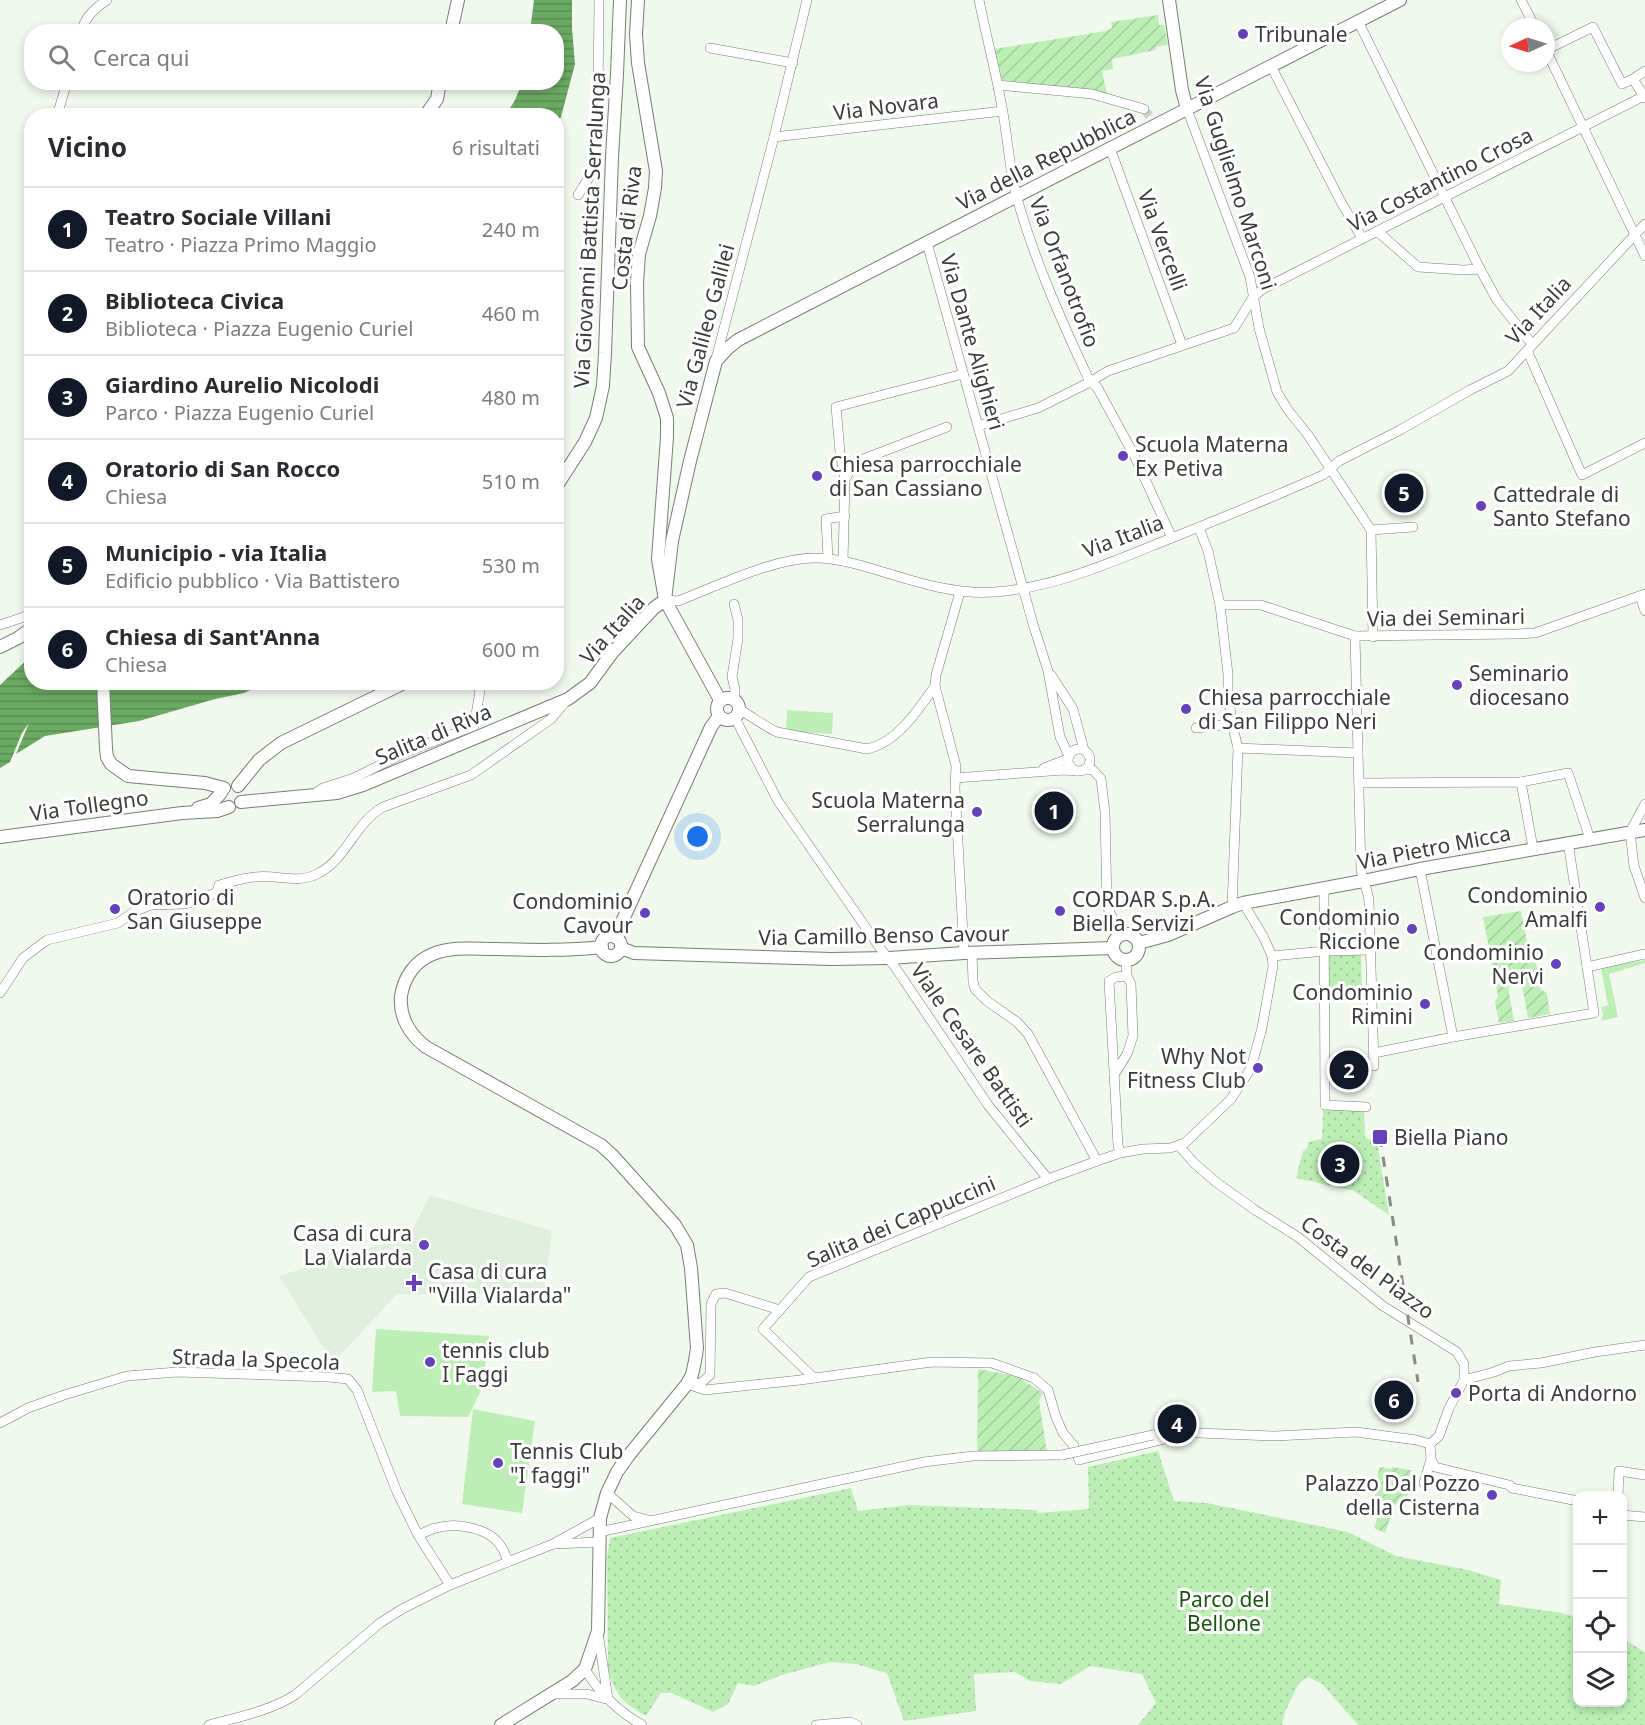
<!DOCTYPE html>
<html lang="it">
<meta charset="utf-8">
<style>
body{margin:0;font-family:"Noto Sans",sans-serif;background:#f2f2f3;color:#2b2b33}
.controls{position:absolute;right:18px;bottom:18px;display:grid;overflow:hidden;border-radius:12px;box-shadow:0 3px 9px #0003}
.controls button{width:54px;height:54px;display:grid;place-items:center;padding:0;border:0;border-bottom:2px solid #e1e1e2;background:#fff;color:#2b2b33;font:30px sans-serif}
.compass{position:absolute;left:1501px;top:18px;width:54px;height:54px;border-radius:50%;background:#fff;box-shadow:0 3px 9px #0003;rotate:266deg}
.you{position:absolute;left:698px;top:837px;width:21px;height:21px;margin:-15px;border:4px solid #fff;border-radius:50%;background:#1a73e8;box-shadow:0 0 0 9px #1a73e833}
.badge{display:grid;place-items:center;width:39px;height:39px;border-radius:50%;background:#111827;color:#fff;font-size:20px;font-weight:700}
.pin{position:absolute;translate:-50% -50%;border:3px solid #fff;box-shadow:0 2px 6px #0006}
.list{margin:0;padding:0;list-style:none}
h2{display:flex;justify-content:space-between;align-items:center;height:78px;margin:0;padding:0 24px;font-size:26px}
h2 small{font-size:20px;font-weight:400;color:#7c7c81}
.list li{display:grid;grid-template-columns:39px 1fr auto;gap:18px;align-items:center;box-sizing:border-box;height:84px;padding:0 24px;border-top:2px solid #e1e1e2}
.list b{display:block;font-size:22px;white-space:nowrap}
.list p{margin:0;font-size:20px;white-space:nowrap;color:#7c7c81}
.list em{font-size:20px;font-style:normal;color:#7c7c81}
.icon{flex:none;width:33px;height:33px;fill:none;stroke:currentColor;stroke-width:2;stroke-linecap:round;stroke-linejoin:round}
.map{position:relative;flex:none;width:1645px;height:1725px;overflow:hidden}
.search{position:absolute;background:#fff;box-shadow:0 3px 9px #0003;left:24px;top:24px;width:540px;height:66px;display:flex;align-items:center;gap:15px;box-sizing:border-box;padding:0 21px;border-radius:24px;color:#7c7c81;font-size:22px}
.panel{position:absolute;background:#fff;box-shadow:0 3px 9px #0003;left:24px;top:108px;width:540px;height:582px;border-radius:24px}
.map>svg:first-child{display:block}
</style>
<div class="map">
<svg width="1645" height="1725" viewBox="0 0 1645 1725">
<defs>
<pattern id="park-dots" width="8" height="8" patternUnits="userSpaceOnUse" patternTransform="scale(1.5)"><rect width="8" height="8" fill="#bceeb5"/><path d="M2 2h.1M6 6h.1" fill="none" stroke="#a2cd9c" stroke-width="1.8" stroke-linecap="round"/></pattern>
<pattern id="garden-furrows" width="10" height="10" patternUnits="userSpaceOnUse" patternTransform="scale(1.5)"><rect width="10" height="10" fill="#bceeb5"/><path d="M-1 1l2-2M0 10L10 0M9 11l2-2" fill="none" stroke="#a2cd9c"/></pattern>
<pattern id="water-rules" width="6" height="5" patternUnits="userSpaceOnUse" patternTransform="scale(1.5)"><rect width="6" height="5" fill="#6baa63"/><path d="M0 2.5h6" fill="none" stroke="#598c53"/></pattern>
</defs>
<rect width="100%" height="100%" fill="#f1f9ef"/>
<polygon fill="#e1efdf" points="430,1195 552,1231 544,1290 466,1295 397,1294 333,1363 279,1276 410,1235"/>
<g fill="#bceeb5">
<polygon points="787,710 833,713 832,734 786,731"/>
<polygon points="1645,960 1645,963 1609,974 1618,1017 1601,1021 1603,1015 1601,1007 1608,1005 1601,968"/>
<polygon points="376,1329 489,1336 482,1388 468,1417 400,1416 396,1391 372,1392"/>
<polygon points="473,1409 535,1421 522,1513 462,1504"/>
</g>
<g fill="url(#park-dots)">
<polygon points="1361,955 1362,992 1328,993 1327,956"/>
<polygon points="1323,1109 1364,1109 1365,1138 1377,1142 1389,1215 1354,1191 1296,1178 1303,1151 1307,1149 1308,1142 1322,1139"/>
<path d="M1158,1451L1174,1501L1207,1503L1348,1532L1396,1556L1468,1570L1501,1580L1499,1604L1562,1613L1577,1618L1578,1702H1622L1623,1639L1645,1652V1725H1358L1322,1684L1308,1677L1299,1683L1285,1712L1282,1725H1138L1156,1703L1142,1674L1090,1666L1061,1684L1030,1681L1015,1672L974,1674L976,1711L904,1721L887,1673L856,1664L830,1662L782,1675L754,1686L738,1683L728,1704L713,1712L672,1693H661L646,1716C624,1704 614,1694 608,1669L607,1558L610,1538L851,1488L858,1511L909,1505L1037,1510V1513L1089,1509L1088,1467Z"/>
</g>
<g fill="url(#garden-furrows)">
<polygon points="1158,15 1159,25 1164,25 1168,45 1156,47 1156,50 1112,59 1113,69 1102,71 1107,94 1002,80 994,49 1106,31 1112,28 1111,22"/>
<polygon points="1521,911 1531,962 1536,963 1541,990 1547,993 1550,1014 1528,1018 1522,985 1508,987 1514,1021 1499,1023 1495,1002 1498,996 1483,917"/>
<polygon points="978,1369 1016,1376 1043,1393 1039,1401 1047,1452 977,1451"/>
<path d="M1380,1467L1391,1469L1392,1467L1411,1470L1408,1482L1412,1483L1405,1507L1395,1504L1385,1533L1374,1528L1383,1499L1375,1496C1377,1487 1376,1475 1380,1467Z"/>
</g>
<g fill="url(#water-rules)">
<polygon points="534,0 572,0 572,28 575,64 561,117 557,123 556,116 506,115 515,100 522,83 556,82 556,32 530,31"/>
<polygon points="31,656 32,682 265,683 244,693 215,699 139,721 45,736 16,754 29,723 22,733 10,762 0,768 0,685"/>
</g>
<g fill="none" stroke-linecap="round" stroke-linejoin="round">
<polyline stroke="#ccd3cb" stroke-width="9" stroke-dasharray="9 4.5" stroke-linecap="butt" points="1144,109 1151,118"/>
<g stroke="#767e75" stroke-width="10">
<g id="street">
<path d="M979,0C986,36 996,71 1002,108C1008,137 1009,169 1017,198C1035,262 1062,322 1090,382L1097,387L1134,455L1172,538"/>
<polyline points="1521,0 1535,27"/>
<polyline points="1358,21 1480,269 1497,300 1532,344"/>
<path d="M81,32C85,17 95,8 107,0"/>
<polyline points="710,48 793,63"/>
<polyline points="1546,50 1645,256"/>
<polyline points="1546,50 1593,27 1622,84 1633,79 1645,98"/>
<polyline points="1271,66 1341,202 1362,238"/>
<polyline points="1633,79 1645,71"/>
<polyline points="998,85 1092,94 1144,109"/>
<polyline points="1187,109 1250,277 1259,328 1277,392 1288,410 1308,435 1371,530 1373,637"/>
<polyline points="57,116 67,82"/>
<polyline points="774,137 1003,111"/>
<polyline points="1110,148 1182,345"/>
<polyline points="578,195 595,168 598,96 599,0"/>
<polyline points="1377,231 1418,267 1463,270 1480,269"/>
<polyline points="927,243 1033,624 1048,671 1060,737 1069,756"/>
<polyline points="1527,350 1582,475 1645,443"/>
<polyline points="716,359 774,137 807,0"/>
<polyline points="978,426 1038,408 1090,382 1108,371 1234,328 1254,296 1263,289 1644,96"/>
<polyline points="845,480 851,468 858,461 947,427"/>
<polyline points="1199,528 1208,551 1220,605 1228,674 1228,691 1232,724 1238,748 1232,907"/>
<polyline points="1371,530 1413,527"/>
<polyline points="828,558 826,519 845,516"/>
<polyline points="843,561 845,480 840,452 836,407 963,374"/>
<polyline points="960,592 936,675 935,686 956,766 955,788 964,953"/>
<polyline points="1640,596 1645,611"/>
<path d="M665,600L678,601C718,586 775,557 817,558C835,558 853,563 870,568C910,580 952,595 994,592C1053,588 1110,563 1164,541C1217,520 1271,498 1323,475L1339,461L1400,430L1470,390L1508,371L1645,224"/>
<polyline points="1220,605 1261,605 1355,636 1517,634 1535,633 1645,594"/>
<polyline points="0,625 24,617 32,613"/>
<path d="M1355,636L1361,870C1363,881 1368,890 1369,902L1374,1066"/>
<polyline points="1051,675 1073,709 1084,750"/>
<polyline points="734,699 735,689 732,677 738,638 738,620 734,604"/>
<path d="M740,710C753,717 764,726 777,732L867,749C897,743 919,709 935,686"/>
<polyline points="735,718 778,801 880,948 895,967 988,1105 1048,1179"/>
<polyline points="1196,728 1232,724"/>
<polyline points="1238,748 1358,753"/>
<circle cx="1079" cy="760" r="11"/>
<polyline points="1044,768 1068,759"/>
<polyline points="1086,769 1093,770 1101,779 1105,812 1107,906 1110,913 1121,936"/>
<polyline points="955,778 1064,770 1077,771"/>
<polyline points="1521,782 1568,773 1590,839"/>
<polyline points="1359,783 1521,782 1533,848"/>
<polyline points="312,795 323,788 354,778 406,752 474,726 480,691 476,682"/>
<polyline points="1645,804 1630,832 1634,866 1645,898"/>
<polyline points="1420,869 1453,1037"/>
<polyline points="1324,889 1325,1105 1366,1107"/>
<polyline points="972,953 973,982 975,989 987,1001 1017,1022 1028,1034 1097,1161"/>
<polyline points="1272,956 1325,951 1371,950"/>
<polyline points="1587,967 1645,954"/>
<path d="M0,993L23,958L47,940L118,923L135,911L151,905L185,904L200,900L217,892L219,885C231,882 243,878 255,877C278,874 298,885 319,873C347,858 355,823 383,807L471,775L551,719L566,701"/>
<polyline points="1374,1053 1453,1037 1594,1013 1568,842"/>
<polyline points="1114,1075 1127,1054 1133,1036 1131,984 1127,976 1126,961"/>
<polyline points="1179,1146 1194,1163 1216,1182 1255,1210 1298,1237 1383,1306 1457,1352 1464,1364 1464,1380 1449,1408 1439,1436 1430,1444"/>
<polyline points="1120,1153 1118,1145 1109,981 1116,977 1127,976"/>
<polyline points="814,1378 763,1329 809,1277 1048,1179 1097,1161 1120,1153 1143,1149 1170,1148 1185,1143 1231,1099 1251,1068 1262,1028 1273,966 1272,956 1263,936 1243,903"/>
<polyline points="1464,1380 1494,1372 1509,1366 1541,1363 1595,1352 1645,1345"/>
<polyline points="687,1384 705,1390 800,1380 932,1362 992,1363 1034,1378 1048,1390 1056,1417 1063,1433 1074,1446"/>
<polyline points="689,1384 701,1383 710,1375 711,1304 716,1294 725,1293 780,1310"/>
<polyline points="0,1423 28,1408 64,1395 127,1376 177,1372 328,1377 348,1379 357,1390 397,1492 418,1535 450,1585"/>
<polyline points="1153,1435 1175,1432 1275,1436 1356,1432 1416,1440 1430,1444 1431,1459 1435,1467 1509,1485 1512,1488 1578,1501"/>
<polyline points="1078,1457 1079,1460 1165,1439"/>
<polyline points="1424,1483 1431,1459"/>
<polyline points="607,1493 633,1516 648,1520"/>
<polyline points="1618,1496 1619,1471 1645,1475"/>
<polyline points="1622,1515 1645,1517"/>
<polyline points="599,1532 924,1462 973,1456 1062,1455"/>
<path d="M418,1535C424,1533 430,1529 436,1528C457,1522 491,1528 502,1548C505,1552 506,1557 508,1562"/>
<polyline points="555,1544 599,1542"/>
<polyline points="598,1633 608,1699"/>
<path d="M585,1669C599,1693 618,1711 642,1725"/>
<polyline points="552,1694 587,1694 606,1699"/>
<path d="M209,1725C238,1717 270,1711 295,1695L380,1623L402,1609L450,1585L553,1544L600,1518"/>
<polyline points="816,1725 850,1722 857,1725"/>
</g>
</g>
<g stroke="#767e75" stroke-width="14">
<g id="secondary">
<polyline points="638,0 636,34 638,63 656,171 655,188 650,216 639,254 637,283 638,347 659,393 667,418 667,437 658,559 665,600 720,700"/>
<polyline points="1169,0 1182,90 1187,109"/>
<polyline points="451,32 458,0"/>
<polyline points="425,116 437,99 440,82"/>
<polyline points="556,487 585,442 596,418 603,386 605,353 612,157 617,74 620,0"/>
<polyline points="665,600 672,541 690,461 716,361 728,348 738,340 1017,196 1400,0"/>
<polyline points="0,647 18,638 32,628"/>
<polyline points="103,682 106,749 107,757 111,764 128,776 205,783 224,788"/>
<circle cx="728" cy="709" r="11"/>
<polyline points="238,786 259,760 281,743 406,682"/>
<polyline points="241,802 337,793 363,785 568,699 590,683 612,653 638,625 654,608 665,600"/>
<polyline points="198,808 211,804 221,793"/>
<polyline points="0,837 182,813 217,811 229,807"/>
<circle cx="1126" cy="947" r="13"/>
<circle cx="611" cy="946" r="10"/>
<polyline points="615,937 711,727 719,716"/>
<polyline points="1139,943 1168,935 1232,907 1243,903 1363,881 1420,869 1645,830"/>
<polyline points="621,948 634,953 832,959 889,958 964,953 1113,948"/>
<path d="M501,1725L572,1681L585,1669L598,1631L600,1518L607,1493L617,1472L629,1455L687,1384L692,1375L695,1361L697,1348L691,1268L687,1245L675,1225L613,1156L601,1145L426,1047C410,1035 399,1017 401,996C404,977 415,961 433,954C452,946 476,949 496,949C532,950 567,951 602,947"/>
</g>
</g>
<use href="#street" stroke="#fff" stroke-width="9"/>
<use href="#secondary" stroke="#fff" stroke-width="12"/>
<polyline stroke="#868b85" stroke-width="3" stroke-dasharray="10 10" stroke-linecap="butt" points="1380,1137 1418,1382"/>
<g stroke="#767e75" stroke-width="10" stroke-linecap="butt">
<polyline id="street-bridge" points="1062,1455 1153,1435"/>
</g>
<use href="#street-bridge" stroke="#fff" stroke-width="9"/>
</g>
<g fill="#6442ba" stroke="#fff" stroke-width="2">
<circle cx="1243" cy="34" r="6"/>
<circle cx="1123" cy="456" r="6"/>
<circle cx="817" cy="476" r="6"/>
<circle cx="1481" cy="506" r="6"/>
<circle cx="1457" cy="685" r="6"/>
<circle cx="1186" cy="709" r="6"/>
<circle cx="977" cy="812" r="6"/>
<circle cx="1600" cy="907" r="6"/>
<circle cx="115" cy="909" r="6"/>
<circle cx="1060" cy="911" r="6"/>
<circle cx="645" cy="913" r="6"/>
<circle cx="1412" cy="929" r="6"/>
<circle cx="1556" cy="964" r="6"/>
<circle cx="1425" cy="1004" r="6"/>
<circle cx="1258" cy="1068" r="6"/>
<rect x="1372" y="1129" width="16" height="16" rx="3"/>
<circle cx="424" cy="1245" r="6"/>
<path d="M411 1274h6v6h6v6h-6v6h-6v-6h-6v-6h6z"/>
<circle cx="430" cy="1362" r="6"/>
<circle cx="1456" cy="1393" r="6"/>
<circle cx="498" cy="1463" r="6"/>
<circle cx="1492" cy="1495" r="6"/>
</g>
<g text-anchor="middle" dominant-baseline="central" stroke-width="6" stroke-linejoin="round" paint-order="stroke">
<g font-size="21" fill="#3a3d39" stroke="#fff" text-anchor="start">
<text x="1255" y="34">Tribunale</text>
<text x="1135" y="444">Scuola Materna<tspan x="1135" dy="24">Ex Petiva</tspan></text>
<text x="829" y="464">Chiesa parrocchiale<tspan x="829" dy="24">di San Cassiano</tspan></text>
<text x="1493" y="494">Cattedrale di<tspan x="1493" dy="24">Santo Stefano</tspan></text>
<text x="1469" y="673">Seminario<tspan x="1469" dy="24">diocesano</tspan></text>
<text x="1198" y="697">Chiesa parrocchiale<tspan x="1198" dy="24">di San Filippo Neri</tspan></text>
<text x="965" y="800" text-anchor="end">Scuola Materna<tspan x="965" dy="24">Serralunga</tspan></text>
<text x="1588" y="895" text-anchor="end">Condominio<tspan x="1588" dy="24">Amalfi</tspan></text>
<text x="127" y="897">Oratorio di<tspan x="127" dy="24">San Giuseppe</tspan></text>
<text x="1072" y="899">CORDAR S.p.A.<tspan x="1072" dy="24">Biella Servizi</tspan></text>
<text x="633" y="901" text-anchor="end">Condominio<tspan x="633" dy="24">Cavour</tspan></text>
<text x="1400" y="917" text-anchor="end">Condominio<tspan x="1400" dy="24">Riccione</tspan></text>
<text x="1544" y="952" text-anchor="end">Condominio<tspan x="1544" dy="24">Nervi</tspan></text>
<text x="1413" y="992" text-anchor="end">Condominio<tspan x="1413" dy="24">Rimini</tspan></text>
<text x="1246" y="1056" text-anchor="end">Why Not<tspan x="1246" dy="24">Fitness Club</tspan></text>
<text x="1394" y="1137">Biella Piano</text>
<text x="412" y="1233" text-anchor="end">Casa di cura<tspan x="412" dy="24">La Vialarda</tspan></text>
<text x="428" y="1271">Casa di cura<tspan x="428" dy="24">"Villa Vialarda"</tspan></text>
<text x="442" y="1350">tennis club<tspan x="442" dy="24">I Faggi</tspan></text>
<text x="1468" y="1393">Porta di Andorno</text>
<text x="510" y="1451">Tennis Club<tspan x="510" dy="24">"I faggi"</tspan></text>
<text x="1480" y="1483" text-anchor="end">Palazzo Dal Pozzo<tspan x="1480" dy="24">della Cisterna</tspan></text>
</g>
<g font-size="21" fill="#3a3d39" stroke="#fff">
<text transform="translate(886 106) rotate(-7)">Via Novara</text>
<text transform="translate(1046 159) rotate(-27)">Via della Repubblica</text>
<text transform="translate(1440 179) rotate(-27)">Via Costantino Crosa</text>
<text transform="translate(1236 183) rotate(72)">Via Guglielmo Marconi</text>
<text transform="translate(626 228) rotate(-83)">Costa di Riva</text>
<text transform="translate(589 230) rotate(-87)">Via Giovanni Battista Serralunga</text>
<text transform="translate(1163 240) rotate(70)">Via Vercelli</text>
<text transform="translate(1065 272) rotate(69)">Via Orfanotrofio</text>
<text transform="translate(1538 310) rotate(-47)">Via Italia</text>
<text transform="translate(705 326) rotate(-75)">Via Galileo Galilei</text>
<text transform="translate(973 342) rotate(74)">Via Dante Alighieri</text>
<text transform="translate(1123 536) rotate(-21)">Via Italia</text>
<text transform="translate(1446 617) rotate(-1)">Via dei Seminari</text>
<text transform="translate(612 629) rotate(-48)">Via Italia</text>
<text transform="translate(433 734) rotate(-23)">Salita di Riva</text>
<text transform="translate(89 805) rotate(-8)">Via Tollegno</text>
<text transform="translate(1434 847) rotate(-11)">Via Pietro Micca</text>
<text transform="translate(884 935) rotate(-1)">Via Camillo Benso Cavour</text>
<text transform="translate(972 1045) rotate(55)">Viale Cesare Battisti</text>
<text transform="translate(901 1221) rotate(-23)">Salita dei Cappuccini</text>
<text transform="translate(1368 1267) rotate(36)">Costa del Piazzo</text>
<text transform="translate(256 1359) rotate(2)">Strada la Specola</text>
</g>
<g font-size="21" fill="#17560e" stroke="#fff">
<text x="1224" y="1599">Parco del<tspan x="1224" dy="24">Bellone</tspan></text>
</g>
</g>
</svg>
<div class="controls">
<button>+</button>
<button>−</button>
<button><svg class="icon" aria-label="locate" viewBox="0 0 24 24"><circle cx="12" cy="12" r="6"/><path d="M12 2v4M12 18v4M2 12h4M18 12h4"/></svg></button>
<button><svg class="icon" aria-label="layers" viewBox="0 0 24 24"><path d="M12 4l9 5-9 5-9-5zM3 14l9 5 9-5"/></svg></button>
</div>
<svg class="compass" viewBox="-18 -18 36 36"><path d="M0-13l5 13h-10z" fill="#e53935"/><path d="M0 13l5-13h-10z" fill="#7c7c81"/></svg>
<div class="you"></div>
<div class="pin badge" style="left:1054px;top:811px">1</div>
<div class="pin badge" style="left:1349px;top:1070px">2</div>
<div class="pin badge" style="left:1340px;top:1164px">3</div>
<div class="pin badge" style="left:1177px;top:1424px">4</div>
<div class="pin badge" style="left:1404px;top:493px">5</div>
<div class="pin badge" style="left:1394px;top:1400px">6</div>
<div class="search"><svg class="icon" aria-label="search" viewBox="0 0 24 24"><circle cx="10" cy="10" r="6"/><path d="M15 15l6 6"/></svg>Cerca qui</div>
<section class="panel">
<h2>Vicino<small>6 risultati</small></h2>
<ul class="list">
<li><span class="badge">1</span><div><b>Teatro Sociale Villani</b><p>Teatro · Piazza Primo Maggio</p></div><em>240 m</em></li>
<li><span class="badge">2</span><div><b>Biblioteca Civica</b><p>Biblioteca · Piazza Eugenio Curiel</p></div><em>460 m</em></li>
<li><span class="badge">3</span><div><b>Giardino Aurelio Nicolodi</b><p>Parco · Piazza Eugenio Curiel</p></div><em>480 m</em></li>
<li><span class="badge">4</span><div><b>Oratorio di San Rocco</b><p>Chiesa</p></div><em>510 m</em></li>
<li><span class="badge">5</span><div><b>Municipio - via Italia</b><p>Edificio pubblico · Via Battistero</p></div><em>530 m</em></li>
<li><span class="badge">6</span><div><b>Chiesa di Sant'Anna</b><p>Chiesa</p></div><em>600 m</em></li>
</ul>
</section>
</div>
